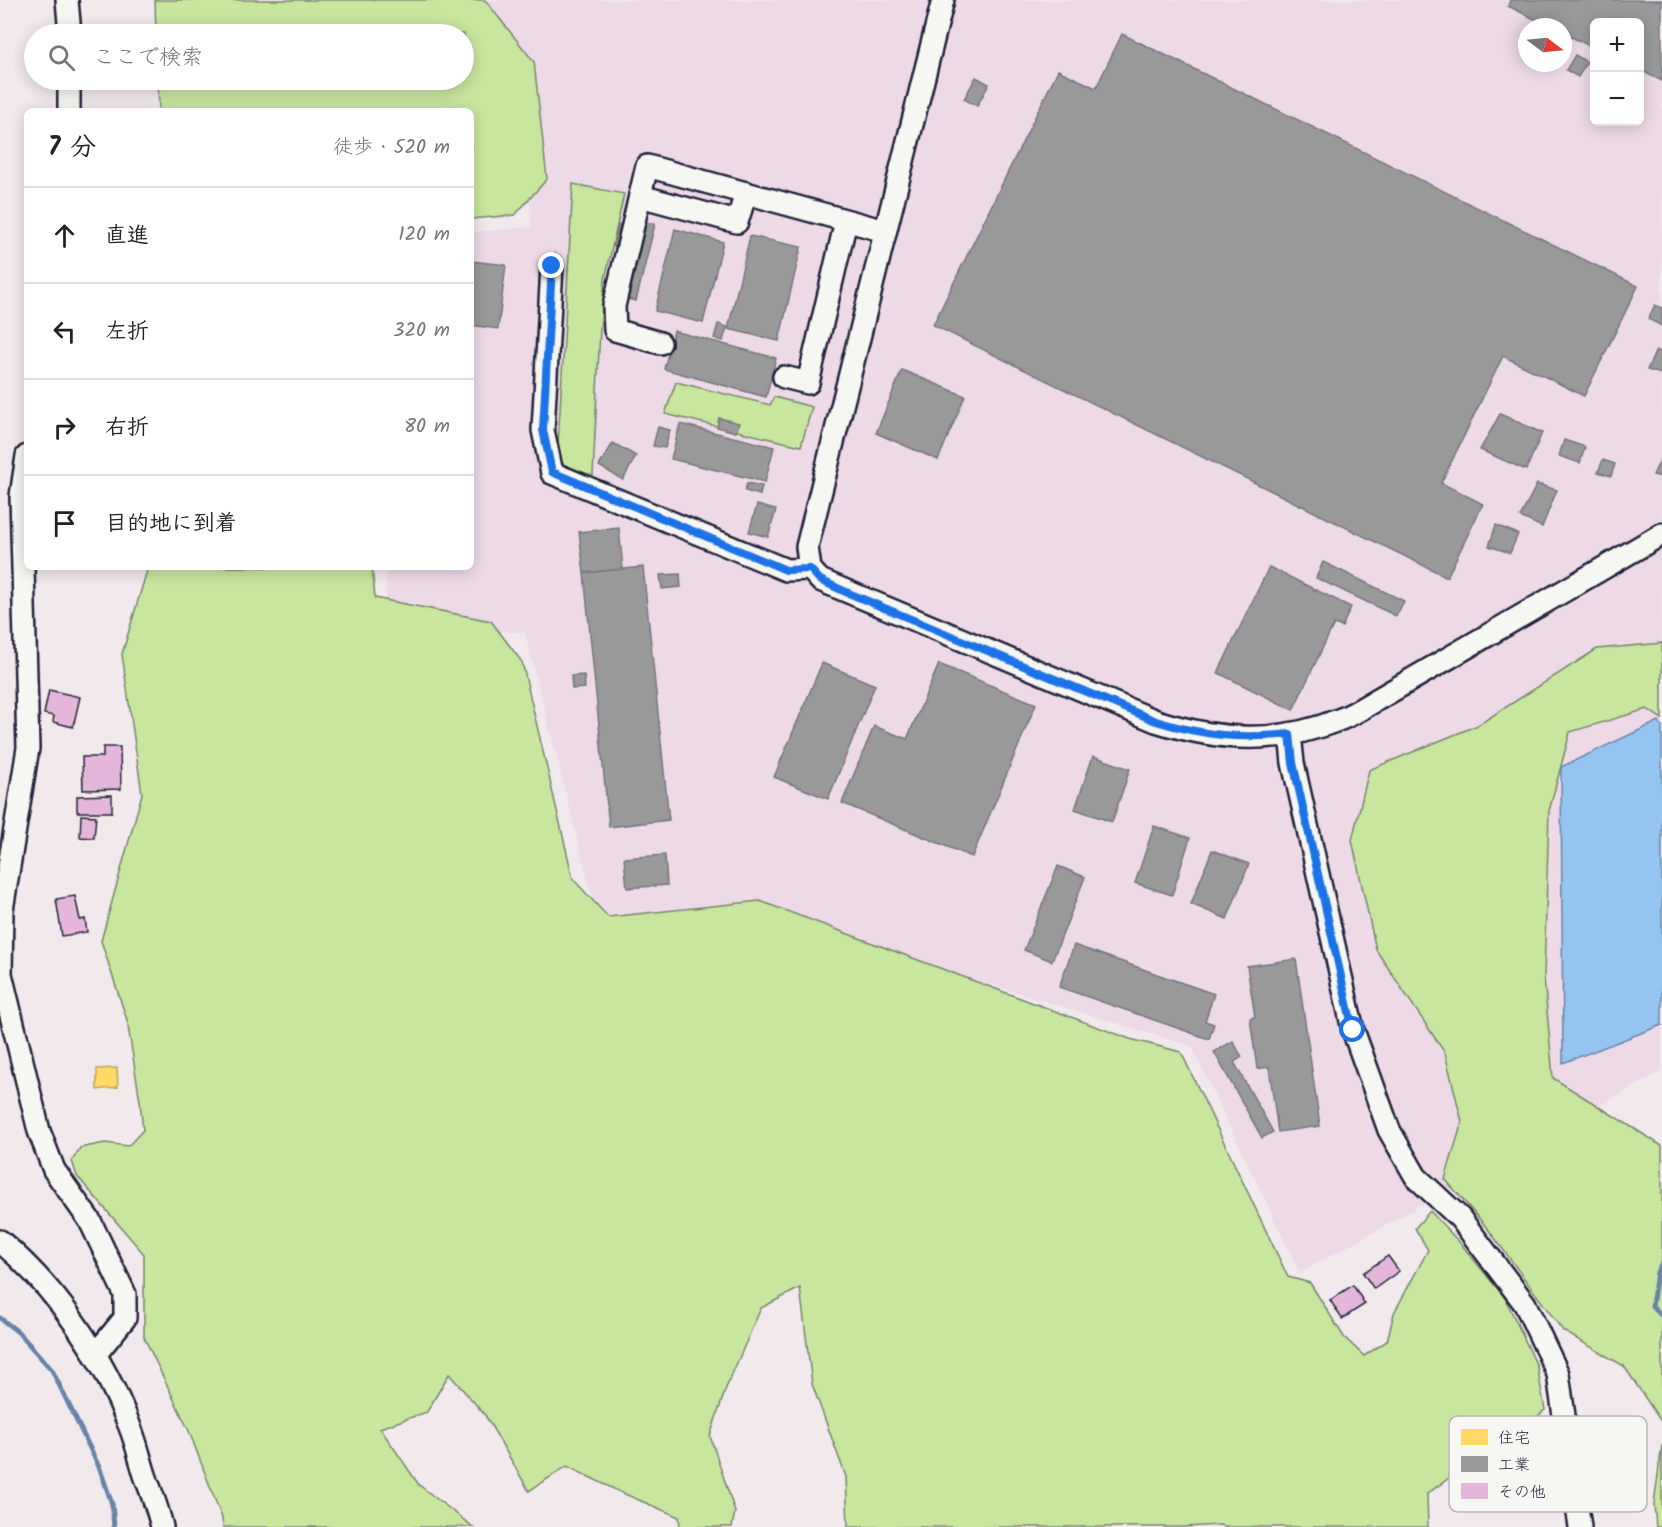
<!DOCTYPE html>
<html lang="ja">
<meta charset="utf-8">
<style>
body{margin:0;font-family:Kalam,"Klee One",sans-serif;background:#f2f2f2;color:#222}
.controls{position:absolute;right:18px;top:18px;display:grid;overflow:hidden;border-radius:9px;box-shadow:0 3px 15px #0003}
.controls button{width:54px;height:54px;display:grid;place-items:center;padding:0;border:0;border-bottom:2px solid #e0e0e0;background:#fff;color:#222;font:30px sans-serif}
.compass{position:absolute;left:1518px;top:18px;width:54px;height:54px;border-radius:50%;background:#fff;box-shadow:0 3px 15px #0003;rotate:106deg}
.stop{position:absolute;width:18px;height:18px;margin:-14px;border:4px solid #1a73e8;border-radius:50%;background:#fff}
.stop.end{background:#1a73e8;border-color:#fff;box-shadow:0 2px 6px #0008}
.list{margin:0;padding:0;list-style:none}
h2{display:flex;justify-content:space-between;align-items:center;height:78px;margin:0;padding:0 24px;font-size:26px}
h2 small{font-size:20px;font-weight:400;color:#767676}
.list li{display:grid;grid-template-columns:39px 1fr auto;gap:18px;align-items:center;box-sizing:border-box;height:96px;padding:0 24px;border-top:2px solid #e0e0e0}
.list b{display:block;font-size:22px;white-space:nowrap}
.list em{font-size:20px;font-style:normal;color:#767676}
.icon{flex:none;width:33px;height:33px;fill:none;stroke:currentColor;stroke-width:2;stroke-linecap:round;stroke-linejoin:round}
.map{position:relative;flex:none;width:1662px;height:1527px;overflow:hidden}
.search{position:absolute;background:#fff;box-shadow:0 3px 15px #0003;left:24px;top:24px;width:450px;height:66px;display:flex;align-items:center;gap:15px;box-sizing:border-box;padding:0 21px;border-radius:33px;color:#767676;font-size:22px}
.panel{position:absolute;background:#fff;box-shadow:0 3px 15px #0003;left:24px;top:108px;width:450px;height:462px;border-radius:9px}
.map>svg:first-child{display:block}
</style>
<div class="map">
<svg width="1662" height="1527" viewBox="0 0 1662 1527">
<rect width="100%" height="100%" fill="#f2e9ed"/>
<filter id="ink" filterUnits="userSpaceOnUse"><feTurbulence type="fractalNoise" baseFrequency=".0167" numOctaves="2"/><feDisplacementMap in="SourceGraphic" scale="12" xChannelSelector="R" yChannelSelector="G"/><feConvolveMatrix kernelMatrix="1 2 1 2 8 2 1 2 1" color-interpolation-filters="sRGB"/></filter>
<g filter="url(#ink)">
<path fill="#eedae7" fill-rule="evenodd" d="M461,0H1662V1071L1300,1273L1191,1046L734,906L600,929L525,633L386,622V567H471V232L531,227L524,71ZM1594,22H1640V122H1594ZM1527,27H1563V63H1527Z"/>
<g fill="#c8e69e" stroke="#75846c" stroke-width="1.5">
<polygon points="155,0 485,0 534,62 547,179 515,215 471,219 471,111 159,111 158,80 464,80 464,34 156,34"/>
<polygon points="573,184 624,194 605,279 600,328 593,476 557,462"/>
<polygon points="676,382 770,405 774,397 812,407 801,446 665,414"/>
<polygon points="148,567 372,567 375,598 491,621 522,662 573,879 608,917 760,901 1130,1039 1181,1052 1288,1277 1310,1283 1344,1337 1364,1356 1387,1341 1394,1313 1428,1250 1415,1228 1430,1211 1461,1244 1505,1298 1537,1366 1545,1410 1511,1439 1473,1461 1427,1494 1428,1527 1223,1527 1221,1525 1184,1527 848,1527 846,1477 812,1384 800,1288 761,1308 726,1388 710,1436 735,1512 732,1527 680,1527 679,1517 620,1492 567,1466 529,1491 485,1415 449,1374 427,1412 380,1428 419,1485 473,1527 223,1527 222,1518 189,1431 144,1337 144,1254 77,1176 72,1161 80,1148 105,1143 128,1146 143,1130 140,1101 127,1020 101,941 142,794 122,654"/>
<polygon points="1662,643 1662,719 1647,709 1570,732 1549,811 1544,977 1553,1078 1662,1146 1662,1423 1624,1366 1563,1331 1488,1229 1445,1179 1462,1122 1445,1053 1376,950 1352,840 1369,770 1478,725 1597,649"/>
<polygon points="1662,1445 1662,1527 1656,1527 1654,1504"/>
</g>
<polygon fill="#95c4f0" stroke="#6783a8" stroke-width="1.5" points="1659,721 1662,727 1662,1025 1563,1063 1561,767"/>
<polygon fill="#ffd966" stroke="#bda259" stroke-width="1.5" points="117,1068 118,1087 97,1090 97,1069"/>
<g fill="#999" stroke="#75757d" stroke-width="1.5">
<polygon points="1510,0 1662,0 1662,81 1640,70 1640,22 1594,22 1594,48 1563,33 1563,27 1551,27 1508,6"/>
<polygon points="1122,34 1638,286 1584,396 1503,356 1441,483 1483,504 1447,577 933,325 1058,70 1096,88"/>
<polygon points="1575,55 1587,62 1578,77 1566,70"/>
<polygon points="976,77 989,84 977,106 964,99"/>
<polygon points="638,220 655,224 636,301 619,297"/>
<polygon points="618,225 625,226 620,248 613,246"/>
<polygon points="675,229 723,242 703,323 655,311"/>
<polygon points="750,236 801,247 779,341 728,329"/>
<polygon points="471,261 506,265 498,329 471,325"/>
<polygon points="1655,305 1662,308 1662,326 1648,319"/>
<polygon points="718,324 727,327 723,341 714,338"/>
<polygon points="674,331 776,358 766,397 664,369"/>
<polygon points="1656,350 1662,353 1662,374 1647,370"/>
<polygon points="902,370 965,396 938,460 876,433"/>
<polygon points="1500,414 1542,433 1526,470 1480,450"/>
<polygon points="719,418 739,423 736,432 717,427"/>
<polygon points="680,424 774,447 765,482 671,459"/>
<polygon points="658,427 670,430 665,448 653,446"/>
<polygon points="1564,440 1585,447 1580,463 1559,456"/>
<polygon points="613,443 636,456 623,480 599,466"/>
<polygon points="1662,456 1662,477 1653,475"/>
<polygon points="1603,460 1615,464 1611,476 1598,472"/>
<polygon points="747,483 762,486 760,495 745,491"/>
<polygon points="1537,484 1557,490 1542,527 1520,517"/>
<polygon points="757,505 776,510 768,537 749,532"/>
<polygon points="1496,525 1518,534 1510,553 1489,546"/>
<polygon points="619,528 623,569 584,573 579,532"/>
<polygon points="1323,562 1404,601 1396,616 1316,578"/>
<polygon points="643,567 669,820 609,827 584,573"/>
<polygon points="1269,567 1351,607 1342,627 1334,624 1293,710 1218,673"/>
<polygon points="680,574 681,587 662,589 660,575"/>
<polygon points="822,663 875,685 828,799 774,777"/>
<polygon points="939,664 1036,704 972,857 842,803 874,726 907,739"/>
<polygon points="584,675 585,688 572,689 571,676"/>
<polygon points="1093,756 1130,769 1112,822 1075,809"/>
<polygon points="1154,826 1190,838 1172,895 1135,883"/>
<polygon points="1212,850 1249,864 1227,919 1191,904"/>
<polygon points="665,855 667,885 627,888 624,858"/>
<polygon points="1058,866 1085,877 1052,961 1024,950"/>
<polygon points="1074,945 1214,994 1205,1021 1214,1024 1209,1039 1059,987"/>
<polygon points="1296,959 1320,1126 1278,1132 1269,1067 1257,1069 1250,1018 1255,1017 1247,966"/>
<polygon points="1233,1041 1242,1057 1234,1062 1273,1132 1262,1138 1214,1052"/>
</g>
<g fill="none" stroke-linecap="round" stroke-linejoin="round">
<g stroke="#6783a8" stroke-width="5">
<polyline points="1662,1264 1657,1272 1652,1306 1662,1316"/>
<polyline points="0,1318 18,1332 52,1370 100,1469 112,1504 114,1527"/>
</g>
</g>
<g fill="#e3b6da" stroke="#22223b" stroke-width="1.5">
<polygon points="49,690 80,697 73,727 53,722 54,716 44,714"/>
<polygon points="103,747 120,747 121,789 83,790 82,757 103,757"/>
<polygon points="112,795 112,812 77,812 77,796"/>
<polygon points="81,815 96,816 94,838 80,837"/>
<polygon points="75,896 80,920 85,919 87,932 62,936 56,899"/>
<polygon points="1388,1256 1399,1271 1374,1289 1363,1273"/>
<polygon points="1353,1285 1365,1304 1342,1319 1330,1300"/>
</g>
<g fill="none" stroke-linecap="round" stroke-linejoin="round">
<g stroke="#22223b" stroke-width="26">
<g id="minor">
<polyline points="67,0 70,34"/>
<path d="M943,0L807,547L810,569L820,580L1156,721C1220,741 1278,745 1341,719C1354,714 1366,706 1378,699L1662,534"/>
<polyline points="69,111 69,80"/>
<polyline points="640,196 737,222 746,193"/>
<polyline points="552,266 543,430 552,473 786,570 810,569"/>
<polyline points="660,343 615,330 614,306 647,166 885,231"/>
<polyline points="784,377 808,383 846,221"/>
<polyline points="27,456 21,496 28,748 2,910 1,974 39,1131 54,1170 90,1221 125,1294 125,1318 95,1355"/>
<polyline points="1290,734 1293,763 1353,1030 1389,1130 1416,1177 1460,1218 1525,1304 1558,1374 1580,1527"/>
<path d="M0,1241C58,1290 103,1356 130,1427C136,1442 140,1459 145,1475C151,1492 158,1509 162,1527"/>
</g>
</g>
<use href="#minor" stroke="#f6f6f2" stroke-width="21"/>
</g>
</g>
<g fill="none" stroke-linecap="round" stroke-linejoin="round" filter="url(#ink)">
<path stroke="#1a73e8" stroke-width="8" d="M552,266L543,430L552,472L786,570L810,569L820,580L846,592L1156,721C1205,736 1238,739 1290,734L1293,763L1353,1030"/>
</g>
<rect x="1449" y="1416" width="198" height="96" rx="9" fill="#f6f6f2" stroke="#b6b6bb" stroke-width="1.5"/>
<rect x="1461" y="1429" width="27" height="16" fill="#ffd966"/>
<rect x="1461" y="1456" width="27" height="16" fill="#999"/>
<rect x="1461" y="1483" width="27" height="16" fill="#e3b6da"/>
<g font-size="16" fill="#22223b">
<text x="1498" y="1443">住宅</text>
<text x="1498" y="1470">工業</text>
<text x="1498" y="1497">その他</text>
</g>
</svg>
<div class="controls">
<button>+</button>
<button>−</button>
</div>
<svg class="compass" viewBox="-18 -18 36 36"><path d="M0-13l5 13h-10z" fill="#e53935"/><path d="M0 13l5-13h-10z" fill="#767676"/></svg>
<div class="stop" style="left:1353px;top:1030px"></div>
<div class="stop end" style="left:552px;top:266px"></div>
<div class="search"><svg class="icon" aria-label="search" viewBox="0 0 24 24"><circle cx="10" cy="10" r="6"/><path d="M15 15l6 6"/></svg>ここで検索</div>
<section class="panel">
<h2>7 分<small>徒歩 · 520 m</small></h2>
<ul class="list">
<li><svg class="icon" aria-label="ahead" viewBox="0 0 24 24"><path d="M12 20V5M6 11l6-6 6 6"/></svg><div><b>直進</b></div><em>120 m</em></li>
<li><svg class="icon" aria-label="left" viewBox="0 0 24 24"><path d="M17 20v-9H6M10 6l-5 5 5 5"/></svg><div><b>左折</b></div><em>320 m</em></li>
<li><svg class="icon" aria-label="right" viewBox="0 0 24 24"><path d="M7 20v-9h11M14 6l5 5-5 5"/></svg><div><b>右折</b></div><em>80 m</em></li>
<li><svg class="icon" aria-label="arrive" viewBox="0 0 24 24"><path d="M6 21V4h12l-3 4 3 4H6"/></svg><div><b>目的地に到着</b></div></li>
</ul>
</section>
</div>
